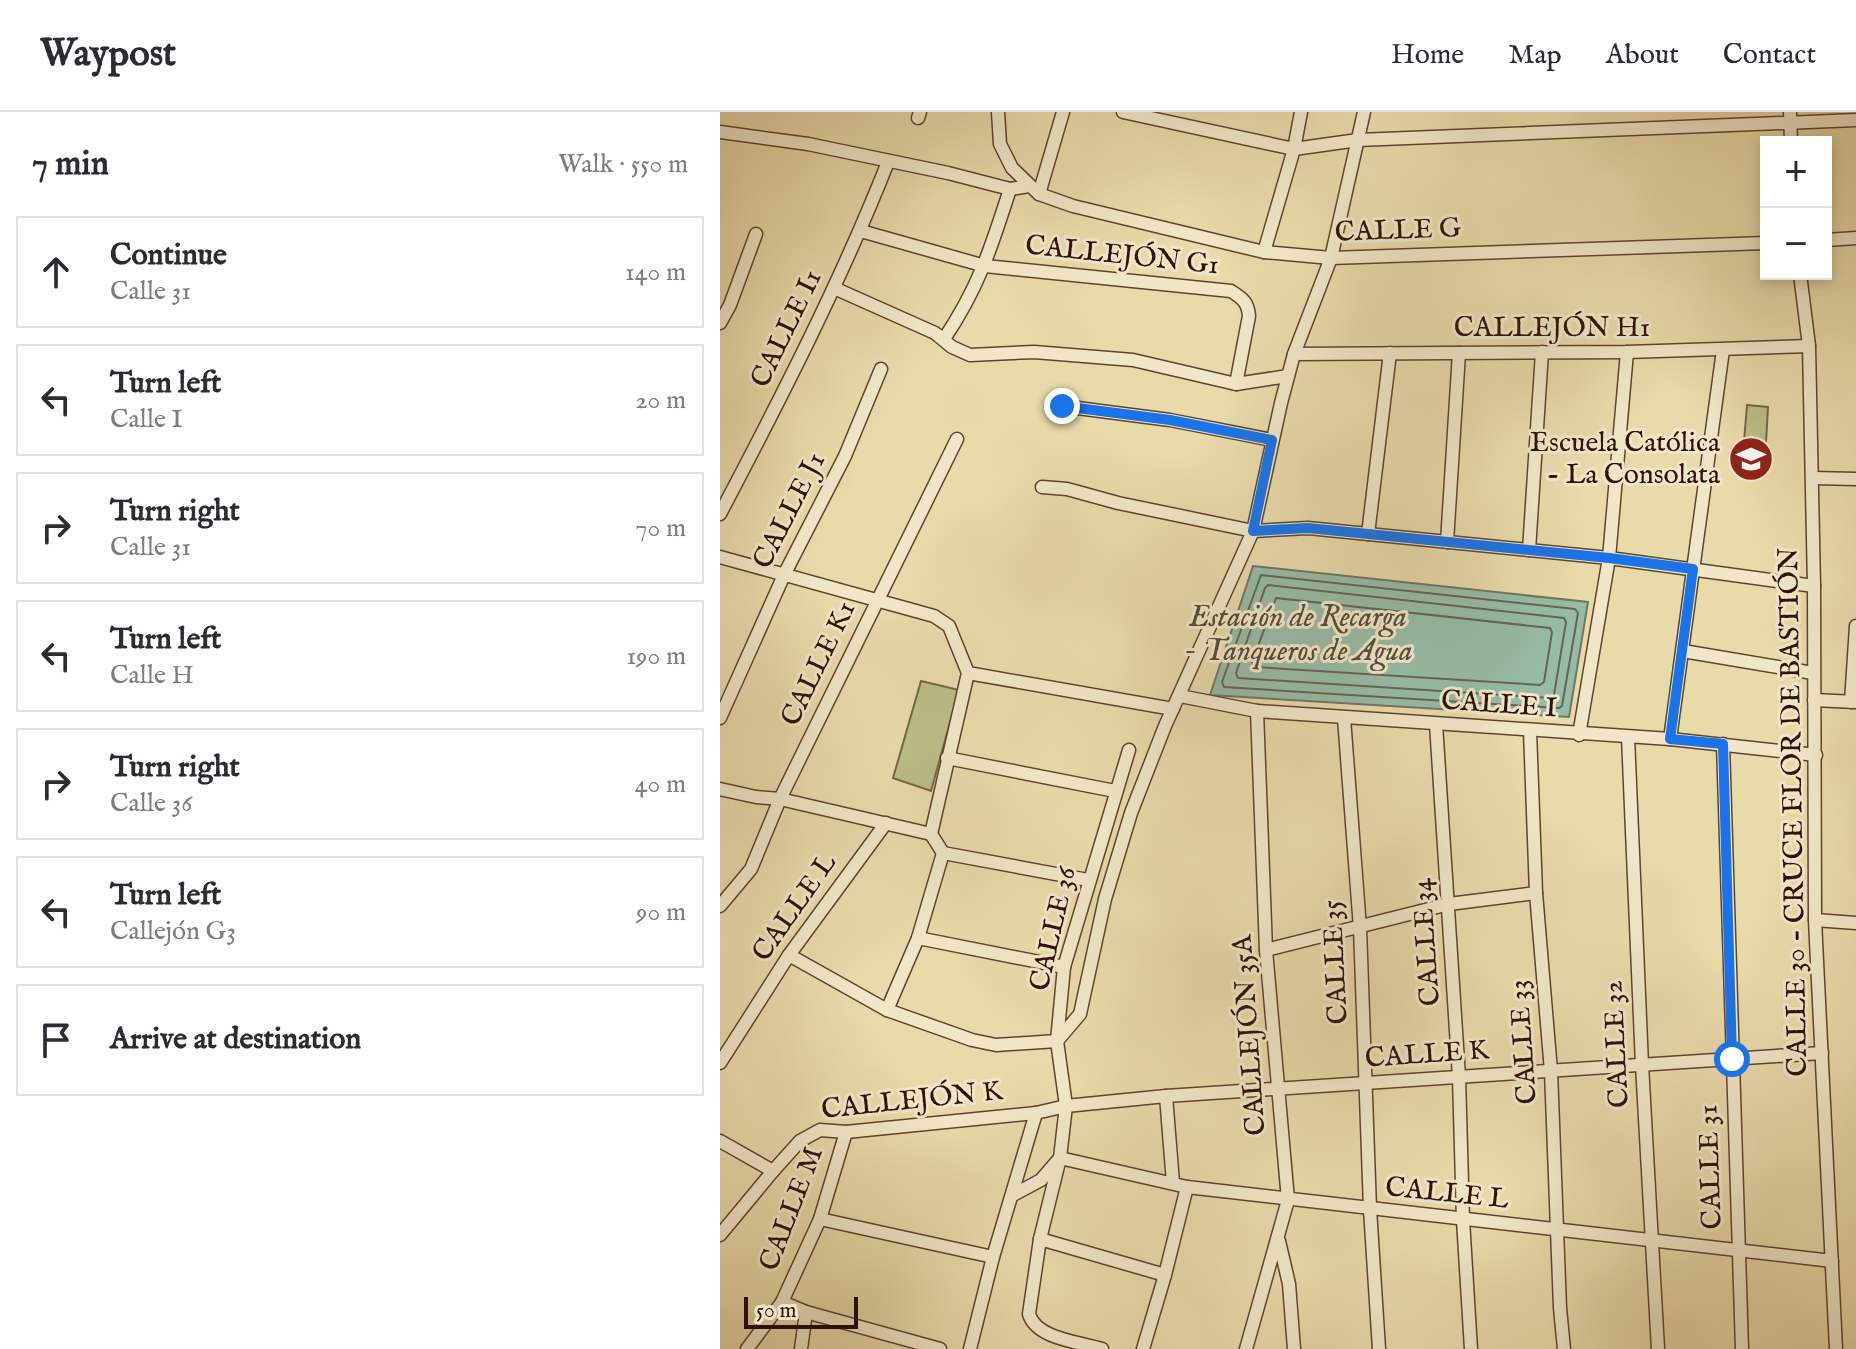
<!DOCTYPE html>
<meta charset="utf-8">
<style>
body{margin:0;font-family:"IM FELL English",serif;background:#f2f2f3;color:#2b2b33}
.controls{position:absolute;right:24px;top:24px;display:grid;overflow:hidden;border-radius:0px;box-shadow:0 4px 12px #0003}
.controls button{width:72px;height:72px;display:grid;place-items:center;padding:0;border:0;border-bottom:2px solid #e1e1e2;background:#fff;color:#2b2b33;font:40px sans-serif}
.scale{position:absolute;left:24px;bottom:20px;width:114px;box-sizing:border-box;padding-left:8px;border:4px solid #2f1206;border-top:0;font-size:22px;line-height:28px;white-space:nowrap;color:#2f1206;-webkit-text-stroke:6px #f1e7c8;paint-order:stroke}
.stop{position:absolute;width:24px;height:24px;margin:-18px;border:6px solid #1a73e8;border-radius:50%;background:#fff}
.stop.end{background:#1a73e8;border-color:#fff;box-shadow:0 2px 8px #0008}
.list{margin:0;padding:0;list-style:none}
h2{display:flex;justify-content:space-between;align-items:center;height:104px;margin:0;padding:0 32px;font-size:34px}
h2 small{font-size:26px;font-weight:400;color:#7c7c81}
.list li{display:grid;grid-template-columns:52px 1fr auto;gap:24px;align-items:center;box-sizing:border-box;height:112px;margin:0 16px 16px;padding:0 16px;border:2px solid #e1e1e2;border-radius:0px}
.list b{display:block;font-size:30px;white-space:nowrap}
.list p{margin:0;font-size:26px;white-space:nowrap;color:#7c7c81}
.list em{font-size:26px;font-style:normal;color:#7c7c81}
.icon{flex:none;width:44px;height:44px;fill:none;stroke:currentColor;stroke-width:2;stroke-linecap:round;stroke-linejoin:round}
.map{position:relative;flex:none;width:1136px;height:1237px;overflow:hidden}
header{display:flex;align-items:center;gap:48px;box-sizing:border-box;height:112px;padding:0 40px;background:#fff;border-bottom:2px solid #e1e1e2}
header strong{font-size:38px}
nav{display:flex;gap:44px;margin-inline-start:auto;font-size:28px}
main{display:flex}
aside{flex:1;background:#fff}
.map>svg:first-child{display:block}
</style>
<header>
<strong>Waypost</strong>
<nav><a>Home</a><a>Map</a><a>About</a><a>Contact</a></nav>
</header>
<main>
<aside>
<h2>7 min<small>Walk · 550 m</small></h2>
<ul class="list">
<li><svg class="icon" aria-label="ahead" viewBox="0 0 24 24"><path d="M12 20V5M6 11l6-6 6 6"/></svg><div><b>Continue</b><p>Calle 31</p></div><em>140 m</em></li>
<li><svg class="icon" aria-label="left" viewBox="0 0 24 24"><path d="M17 20v-9H6M10 6l-5 5 5 5"/></svg><div><b>Turn left</b><p>Calle I</p></div><em>20 m</em></li>
<li><svg class="icon" aria-label="right" viewBox="0 0 24 24"><path d="M7 20v-9h11M14 6l5 5-5 5"/></svg><div><b>Turn right</b><p>Calle 31</p></div><em>70 m</em></li>
<li><svg class="icon" aria-label="left" viewBox="0 0 24 24"><path d="M17 20v-9H6M10 6l-5 5 5 5"/></svg><div><b>Turn left</b><p>Calle H</p></div><em>190 m</em></li>
<li><svg class="icon" aria-label="right" viewBox="0 0 24 24"><path d="M7 20v-9h11M14 6l5 5-5 5"/></svg><div><b>Turn right</b><p>Calle 36</p></div><em>40 m</em></li>
<li><svg class="icon" aria-label="left" viewBox="0 0 24 24"><path d="M17 20v-9H6M10 6l-5 5 5 5"/></svg><div><b>Turn left</b><p>Callejón G3</p></div><em>90 m</em></li>
<li><svg class="icon" aria-label="arrive" viewBox="0 0 24 24"><path d="M6 21V4h12l-3 4 3 4H6"/></svg><div><b>Arrive at destination</b></div></li>
</ul>
</aside>
<div class="map">
<svg width="1136" height="1237" viewBox="0 0 1136 1237">
<rect width="100%" height="100%" fill="#e9daaa"/>
<filter id="stains"><feTurbulence type="fractalNoise" baseFrequency=".0025" numOctaves="4"/><feColorMatrix values="0 0 0 0 .2 0 0 0 0 .09 0 0 0 0 .02 0 0 0 .5 -.17"/></filter>
<radialGradient id="worn" r=".72"><stop offset=".6" stop-color="#630" stop-opacity="0"/><stop offset="1" stop-color="#630" stop-opacity=".3"/></radialGradient>
<g fill="#babe86" stroke="#746846" stroke-width="2">
<polygon points="1027,293 1048,295 1046,331 1024,330"/>
<polygon points="201,569 239,578 211,679 173,666"/>
</g>
<polygon fill="#97bba6" stroke="#6d7766" stroke-width="2" points="533,454 868,490 849,605 490,583"/>
<g fill="none" stroke-linecap="round" stroke-linejoin="round">
<g stroke="#636656" stroke-width="2">
<polygon points="541,463 855,497 858,501 842,594 839,596 504,575 502,570"/>
<polygon points="548,473 844,506 846,510 834,583 830,586 518,566 516,561 545,476"/>
<polygon points="556,486 830,516 832,520 824,570 820,573 535,555 532,550"/>
</g>
<g stroke="#5e442f" stroke-width="15">
<g id="street">
<polyline points="278,0 280,32 292,56 319,82 353,94 544,140 611,146 1046,131"/>
<polyline points="403,0 574,37 638,28 1136,8"/>
<polyline points="1070,0 1071,30"/>
<polyline points="198,6 200,0"/>
<polyline points="0,20 88,32 228,61 290,77 309,74"/>
<polyline points="319,82 343,0"/>
<path d="M141,119L265,154L511,179C522,186 528,190 529,204L516,272"/>
<polyline points="1106,128 1136,126"/>
<polyline points="544,140 574,37 581,0"/>
<polyline points="1080,162 1089,234 1094,474 1095,808 1116,1237"/>
<polyline points="114,176 215,221 232,235 250,243 314,240 413,248 516,272 568,264"/>
<polyline points="0,211 10,193 36,122"/>
<path d="M224,227C259,175 271,136 290,77"/>
<polyline points="574,242 907,240 1089,234"/>
<polyline points="342,294 450,308 552,328"/>
<polyline points="1093,366 1136,367"/>
<polyline points="322,375 347,377 398,391 533,419 588,416 889,446 1094,474"/>
<path d="M0,402C61,286 120,171 168,50"/>
<polyline points="648,422 670,241"/>
<polyline points="727,430 739,241"/>
<polyline points="809,438 822,240"/>
<polyline points="0,445 214,504 229,514 248,561 453,597"/>
<polyline points="963,539 1093,561"/>
<polyline points="460,584 537,599 950,627 1096,643"/>
<polyline points="1094,588 1136,590"/>
<polyline points="1131,590 1136,514"/>
<polyline points="0,606 64,463 125,344 161,257"/>
<polyline points="624,606 640,816 650,1097 659,1237"/>
<polyline points="716,612 739,965 743,1108 751,1237"/>
<polyline points="810,619 816,781 831,959 840,1196 844,1237"/>
<polyline points="859,623 889,446 907,240"/>
<polyline points="908,625 922,953 938,1237"/>
<polyline points="950,627 1003,238"/>
<polyline points="1003,632 1022,1237"/>
<polyline points="227,646 395,679"/>
<polyline points="0,677 36,685 60,687 211,722"/>
<polyline points="211,722 223,741 368,768"/>
<polyline points="211,722 248,561"/>
<polyline points="0,794 31,757 60,687 237,327"/>
<polyline points="1095,808 1136,811"/>
<polyline points="198,826 344,855"/>
<polyline points="546,838 729,792 816,781"/>
<polyline points="69,843 167,898 252,928 276,933 337,929 360,902 385,787 411,701 445,614 533,419 561,291 574,242 611,146 644,0"/>
<polyline points="167,898 198,826 223,741"/>
<polyline points="0,951 69,843 166,711"/>
<polyline points="446,984 453,1071"/>
<polyline points="0,1029 53,1059 80,1029 100,1018 126,1020 316,1001 346,994 446,984 1102,941"/>
<polyline points="293,1083 321,1068 340,1046 346,994 337,929 344,855 409,638"/>
<polyline points="100,1107 273,1145"/>
<polyline points="0,1123 53,1059"/>
<polyline points="320,1127 445,1163"/>
<polyline points="559,1129 569,1172 574,1237"/>
<polyline points="86,1200 220,1237"/>
<polyline points="27,1237 62,1190"/>
<polyline points="81,1237 86,1200 62,1190 100,1107 126,1020"/>
<polyline points="250,1237 273,1145 316,1001"/>
<path d="M382,1237C360,1230 316,1227 309,1202L320,1127L340,1046L467,1075L1112,1149"/>
<polyline points="423,1237 445,1163 467,1075"/>
<polyline points="526,1237 568,1088 546,838 537,599"/>
</g>
</g>
<use href="#street" stroke="#f1e7c8" stroke-width="12"/>
</g>
<g fill="none" stroke-linecap="round" stroke-linejoin="round">
<polyline stroke="#1a73e8" stroke-width="10" points="342,294 450,308 552,328 533,419 588,416 889,446 973,457 950,627 1003,632 1012,947"/>
</g>
<defs>
<g id="school-disc" transform="scale(2.3)"><circle r="9.5" fill="#8f2418" stroke="#f1e7c8"/><path d="M0-5L7-2L0 1L-7-2ZM-4 1L0 2.5L4 1V4Q0 6-4 4Z" fill="#fff"/></g>
</defs>
<g fill-rule="evenodd">
<use href="#school-disc" x="1031" y="347"/>
</g>
<g text-anchor="middle" dominant-baseline="central" stroke-width="6" stroke-linejoin="round" paint-order="stroke">
<g font-size="28" fill="#2f1206" stroke="#f1e7c8">
<text transform="translate(678 119) rotate(-2)">CALLE G</text>
<text transform="translate(402 144) rotate(6)">CALLEJÓN G1</text>
<text x="832" y="216">CALLEJÓN H1</text>
<text transform="translate(67 217) rotate(-64)">CALLE I1</text>
<text transform="translate(70 399) rotate(-63)">CALLE J1</text>
<text transform="translate(99 552) rotate(-64)">CALLE K1</text>
<text transform="translate(779 593) rotate(4)">CALLE I</text>
<text transform="translate(1074 700) rotate(-91)">CALLE 30 - CRUCE FLOR DE BASTIÓN</text>
<text transform="translate(75 796) rotate(-55)">CALLE L</text>
<text transform="translate(334 817) rotate(-77)">CALLE 36</text>
<text transform="translate(707 830) rotate(-94)">CALLE 34</text>
<text transform="translate(616 850) rotate(-93)">CALLE 35</text>
<text transform="translate(530 923) rotate(-94)">CALLEJÓN 35A</text>
<text transform="translate(804 930) rotate(-94)">CALLE 33</text>
<text transform="translate(897 932) rotate(-93)">CALLE 32</text>
<text transform="translate(707 943) rotate(-4)">CALLE K</text>
<text transform="translate(192 989) rotate(-6)">CALLEJÓN K</text>
<text transform="translate(991 1055) rotate(-92)">CALLE 31</text>
<text transform="translate(727 1082) rotate(6)">CALLE L</text>
<text transform="translate(72 1097) rotate(-69)">CALLE M</text>
</g>
<g font-size="28" fill="#2f1206" stroke="#f1e7c8" text-anchor="end">
<text x="1000" y="331">Escuela Católica<tspan x="1000" dy="32">- La Consolata</tspan></text>
</g>
<g font-size="30" font-style="italic" fill="#534d3e" stroke="#f1e7c8">
<text x="578" y="506">Estación de Recarga<tspan x="578" dy="34">- Tanqueros de Agua</tspan></text>
</g>
</g>
<rect width="100%" height="100%" filter="url(#stains)"/>
<rect width="100%" height="100%" fill="url(#worn)"/>
</svg>
<div class="controls">
<button>+</button>
<button>−</button>
</div>
<div class="scale">50 m</div>
<div class="stop" style="left:1012px;top:947px"></div>
<div class="stop end" style="left:342px;top:294px"></div>
</div>
</main>
